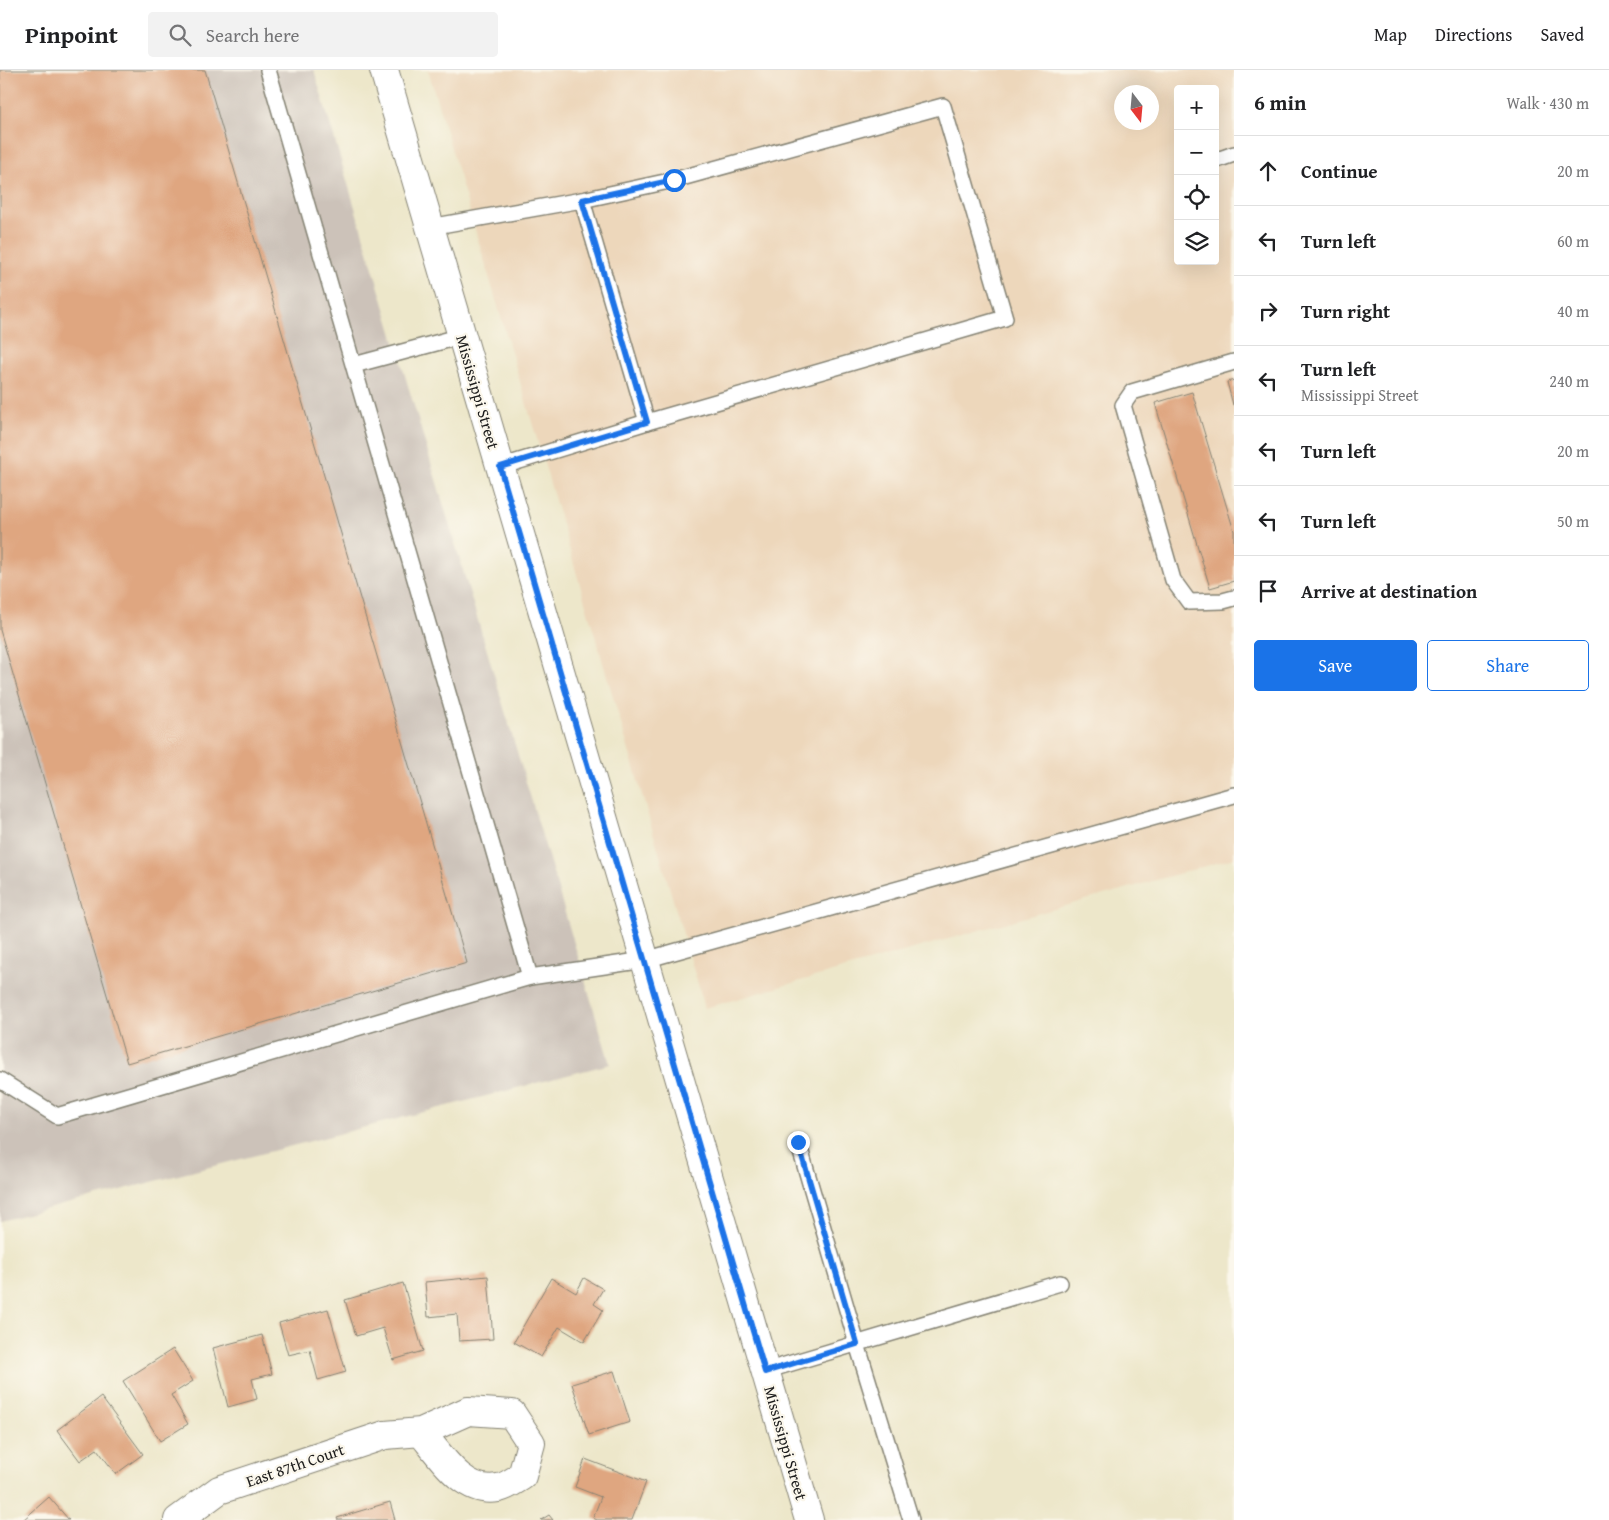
<!DOCTYPE html>
<meta charset="utf-8">
<style>
body{margin:0;font-family:"Gentium Book Plus",serif;background:#f2f2f2;color:#202124}
.controls{position:absolute;right:15px;top:15px;display:grid;overflow:hidden;border-radius:5px;box-shadow:0 5px 20px #0002}
.controls button{width:45px;height:45px;display:grid;place-items:center;padding:0;border:0;border-bottom:1px solid #e0e0e0;background:#fff;color:#202124;font:25px sans-serif}
.compass{position:absolute;left:1114px;top:15px;width:45px;height:45px;border-radius:50%;background:#fff;box-shadow:0 5px 20px #0002;rotate:164deg}
.stop{position:absolute;width:15px;height:15px;margin:-11px;border:4px solid #1a73e8;border-radius:50%;background:#fff}
.stop.end{background:#1a73e8;border-color:#fff;box-shadow:0 1px 5px #0008}
.list{margin:0;padding:0;list-style:none}
h2{display:flex;justify-content:space-between;align-items:center;height:65px;margin:0;padding:0 20px;font-size:21px}
h2 small{font-size:16px;font-weight:400;color:#757577}
.list li{display:grid;grid-template-columns:32px 1fr auto;gap:15px;align-items:center;box-sizing:border-box;height:70px;padding:0 20px;border-top:1px solid #e0e0e0}
.list b{display:block;font-size:19px;white-space:nowrap}
.list p{margin:0;font-size:16px;white-space:nowrap;color:#757577}
.list em{font-size:16px;font-style:normal;color:#757577}
.actions{display:flex;gap:10px;padding:15px 20px}
.actions a{flex:1;padding:11px 0;border:1px solid #1a73e8;border-radius:5px;text-align:center;font-size:18px;color:#1a73e8}
.actions .main{background:#1a73e8;color:#fff}
.icon{flex:none;width:28px;height:28px;fill:none;stroke:currentColor;stroke-width:2;stroke-linecap:round;stroke-linejoin:round}
.map{position:relative;flex:none;width:1234px;height:1450px;overflow:hidden}
header{display:flex;align-items:center;gap:30px;box-sizing:border-box;height:70px;padding:0 25px;background:#fff;border-bottom:1px solid #e0e0e0}
header strong{font-size:24px}
nav{display:flex;gap:28px;margin-inline-start:auto;font-size:18px}
.search{width:350px;height:45px;background:#f2f2f2;display:flex;align-items:center;gap:12px;box-sizing:border-box;padding:0 18px;border-radius:5px;color:#757577;font-size:19px}
main{display:flex}
aside{flex:1;background:#fff}
.map>svg:first-child{display:block}
</style>
<header>
<strong>Pinpoint</strong>
<div class="search"><svg class="icon" aria-label="search" viewBox="0 0 24 24"><circle cx="10" cy="10" r="6"/><path d="M15 15l6 6"/></svg>Search here</div>
<nav><a>Map</a><a>Directions</a><a>Saved</a></nav>
</header>
<main>
<div class="map">
<svg width="1234" height="1450" viewBox="0 0 1234 1450">
<rect width="100%" height="100%" fill="#fbf7ec"/>
<filter id="ink" filterUnits="userSpaceOnUse"><feTurbulence type="fractalNoise" baseFrequency=".02" numOctaves="2"/><feDisplacementMap in="SourceGraphic" scale="10" xChannelSelector="R" yChannelSelector="G"/><feConvolveMatrix kernelMatrix="1 2 1 2 8 2 1 2 1" color-interpolation-filters="sRGB"/></filter>
<filter id="wash" filterUnits="userSpaceOnUse"><feTurbulence type="fractalNoise" baseFrequency=".0096" numOctaves="4" result="noise"/><feDisplacementMap in="SourceGraphic" scale="20" xChannelSelector="R" yChannelSelector="G"/><feGaussianBlur stdDeviation="1.12" result="paint"/><feColorMatrix in="noise" values="0 0 0 0 0 0 0 0 0 0 0 0 0 0 0 0 0 1.4 0 .05"/><feComposite in="paint" operator="in"/></filter>
<g filter="url(#wash)">
<rect width="100%" height="100%" fill="#ede7ca"/>
<path fill="#edd7bb" fill-rule="evenodd" d="M428,0H1234V788L705,938ZM1178,19H1215V191H1178ZM1122,22H1152V52H1122Z"/>
<polygon fill="#ccc2b9" points="0,0 314,0 610,994 0,1151"/>
<g id="blocks">
<g fill="#dfa680">
<polygon points="0,0 205,0 467,893 127,993 0,560"/>
<polygon points="1234,310 1234,335 1233,335 1227,312"/>
<polygon points="1192,322 1234,461 1234,511 1210,518 1155,333"/>
<polygon points="488,1206 493,1269 459,1271 457,1244 428,1247 425,1212"/>
<polygon points="551,1208 576,1223 584,1208 603,1219 594,1234 603,1240 584,1272 559,1257 541,1287 514,1272"/>
<polygon points="403,1213 423,1281 393,1290 383,1258 356,1266 345,1230"/>
<polygon points="328,1239 346,1302 318,1310 310,1280 288,1285 279,1253"/>
<polygon points="262,1265 272,1304 252,1309 257,1329 228,1337 213,1278"/>
<polygon points="173,1279 193,1311 171,1325 188,1354 160,1371 123,1311"/>
<polygon points="614,1301 630,1352 589,1365 572,1314"/>
<polygon points="101,1327 143,1384 116,1404 97,1379 80,1391 57,1360"/>
<polygon points="585,1389 646,1412 632,1450 597,1450 593,1448 601,1427 575,1417"/>
<polygon points="49,1427 69,1450 23,1450"/>
<polygon points="390,1432 395,1450 338,1450 337,1448"/>
<polygon points="549,1445 553,1450 541,1450"/>
</g>
</g>
</g>
<g filter="url(#ink)">
<use href="#blocks" fill-opacity="0" stroke="#848273" stroke-width="1"/>
<g fill="none" stroke-linecap="round" stroke-linejoin="round">
<g stroke="#848273" stroke-width="18">
<g id="lane">
<polyline points="268,0 530,907"/>
<polyline points="1217,90 1234,84"/>
<polyline points="582,130 647,352"/>
<polyline points="430,157 582,130 674,110 943,36 1005,248 647,352 500,397"/>
<polyline points="1234,292 1132,322 1123,335 1173,510 1189,532 1223,531 1234,528"/>
<polyline points="354,295 462,266"/>
<polyline points="0,1010 57,1046 530,907 645,890 1234,725"/>
<polyline points="798,1072 857,1274 911,1450"/>
<polyline points="765,1301 1060,1213"/>
</g>
</g>
<g stroke="#848273" stroke-width="30">
<path id="street" d="M178,1450L219,1420L385,1365L421,1362L468,1341L512,1344L531,1373L522,1406C515,1410 506,1417 498,1418C464,1425 440,1385 421,1362"/>
</g>
<g stroke="#848273" stroke-width="30">
<polyline id="secondary" points="384,0 809,1450"/>
</g>
<use href="#lane" stroke="#fff" stroke-width="15"/>
<use href="#street" stroke="#fff" stroke-width="28"/>
<use href="#secondary" stroke="#fff" stroke-width="28"/>
</g>
</g>
<g fill="none" stroke-linecap="round" stroke-linejoin="round" filter="url(#ink)">
<polyline stroke="#1a73e8" stroke-width="6" points="674,110 582,130 647,352 500,397 765,1302 857,1274 798,1072"/>
</g>
<g text-anchor="middle" dominant-baseline="central" stroke-width="4.5" stroke-linejoin="round" paint-order="stroke">
<g font-size="16" fill="#1c1c1c" stroke="#fbf7ec">
<text transform="translate(478 322) rotate(74)">Mississippi Street</text>
<text transform="translate(786 1373) rotate(74)">Mississippi Street</text>
<text transform="translate(295 1395) rotate(-19)">East 87th Court</text>
</g>
</g>
</svg>
<div class="controls">
<button>+</button>
<button>−</button>
<button><svg class="icon" aria-label="locate" viewBox="0 0 24 24"><circle cx="12" cy="12" r="6"/><path d="M12 2v4M12 18v4M2 12h4M18 12h4"/></svg></button>
<button><svg class="icon" aria-label="layers" viewBox="0 0 24 24"><path d="M12 4l9 5-9 5-9-5zM3 14l9 5 9-5"/></svg></button>
</div>
<svg class="compass" viewBox="-18 -18 36 36"><path d="M0-13l5 13h-10z" fill="#e53935"/><path d="M0 13l5-13h-10z" fill="#757577"/></svg>
<div class="stop" style="left:674px;top:110px"></div>
<div class="stop end" style="left:798px;top:1072px"></div>
</div>
<aside>
<h2>6 min<small>Walk · 430 m</small></h2>
<ul class="list">
<li><svg class="icon" aria-label="ahead" viewBox="0 0 24 24"><path d="M12 20V5M6 11l6-6 6 6"/></svg><div><b>Continue</b></div><em>20 m</em></li>
<li><svg class="icon" aria-label="left" viewBox="0 0 24 24"><path d="M17 20v-9H6M10 6l-5 5 5 5"/></svg><div><b>Turn left</b></div><em>60 m</em></li>
<li><svg class="icon" aria-label="right" viewBox="0 0 24 24"><path d="M7 20v-9h11M14 6l5 5-5 5"/></svg><div><b>Turn right</b></div><em>40 m</em></li>
<li><svg class="icon" aria-label="left" viewBox="0 0 24 24"><path d="M17 20v-9H6M10 6l-5 5 5 5"/></svg><div><b>Turn left</b><p>Mississippi Street</p></div><em>240 m</em></li>
<li><svg class="icon" aria-label="left" viewBox="0 0 24 24"><path d="M17 20v-9H6M10 6l-5 5 5 5"/></svg><div><b>Turn left</b></div><em>20 m</em></li>
<li><svg class="icon" aria-label="left" viewBox="0 0 24 24"><path d="M17 20v-9H6M10 6l-5 5 5 5"/></svg><div><b>Turn left</b></div><em>50 m</em></li>
<li><svg class="icon" aria-label="arrive" viewBox="0 0 24 24"><path d="M6 21V4h12l-3 4 3 4H6"/></svg><div><b>Arrive at destination</b></div></li>
</ul>
<div class="actions"><a class="main">Save</a><a>Share</a></div>
</aside>
</main>
